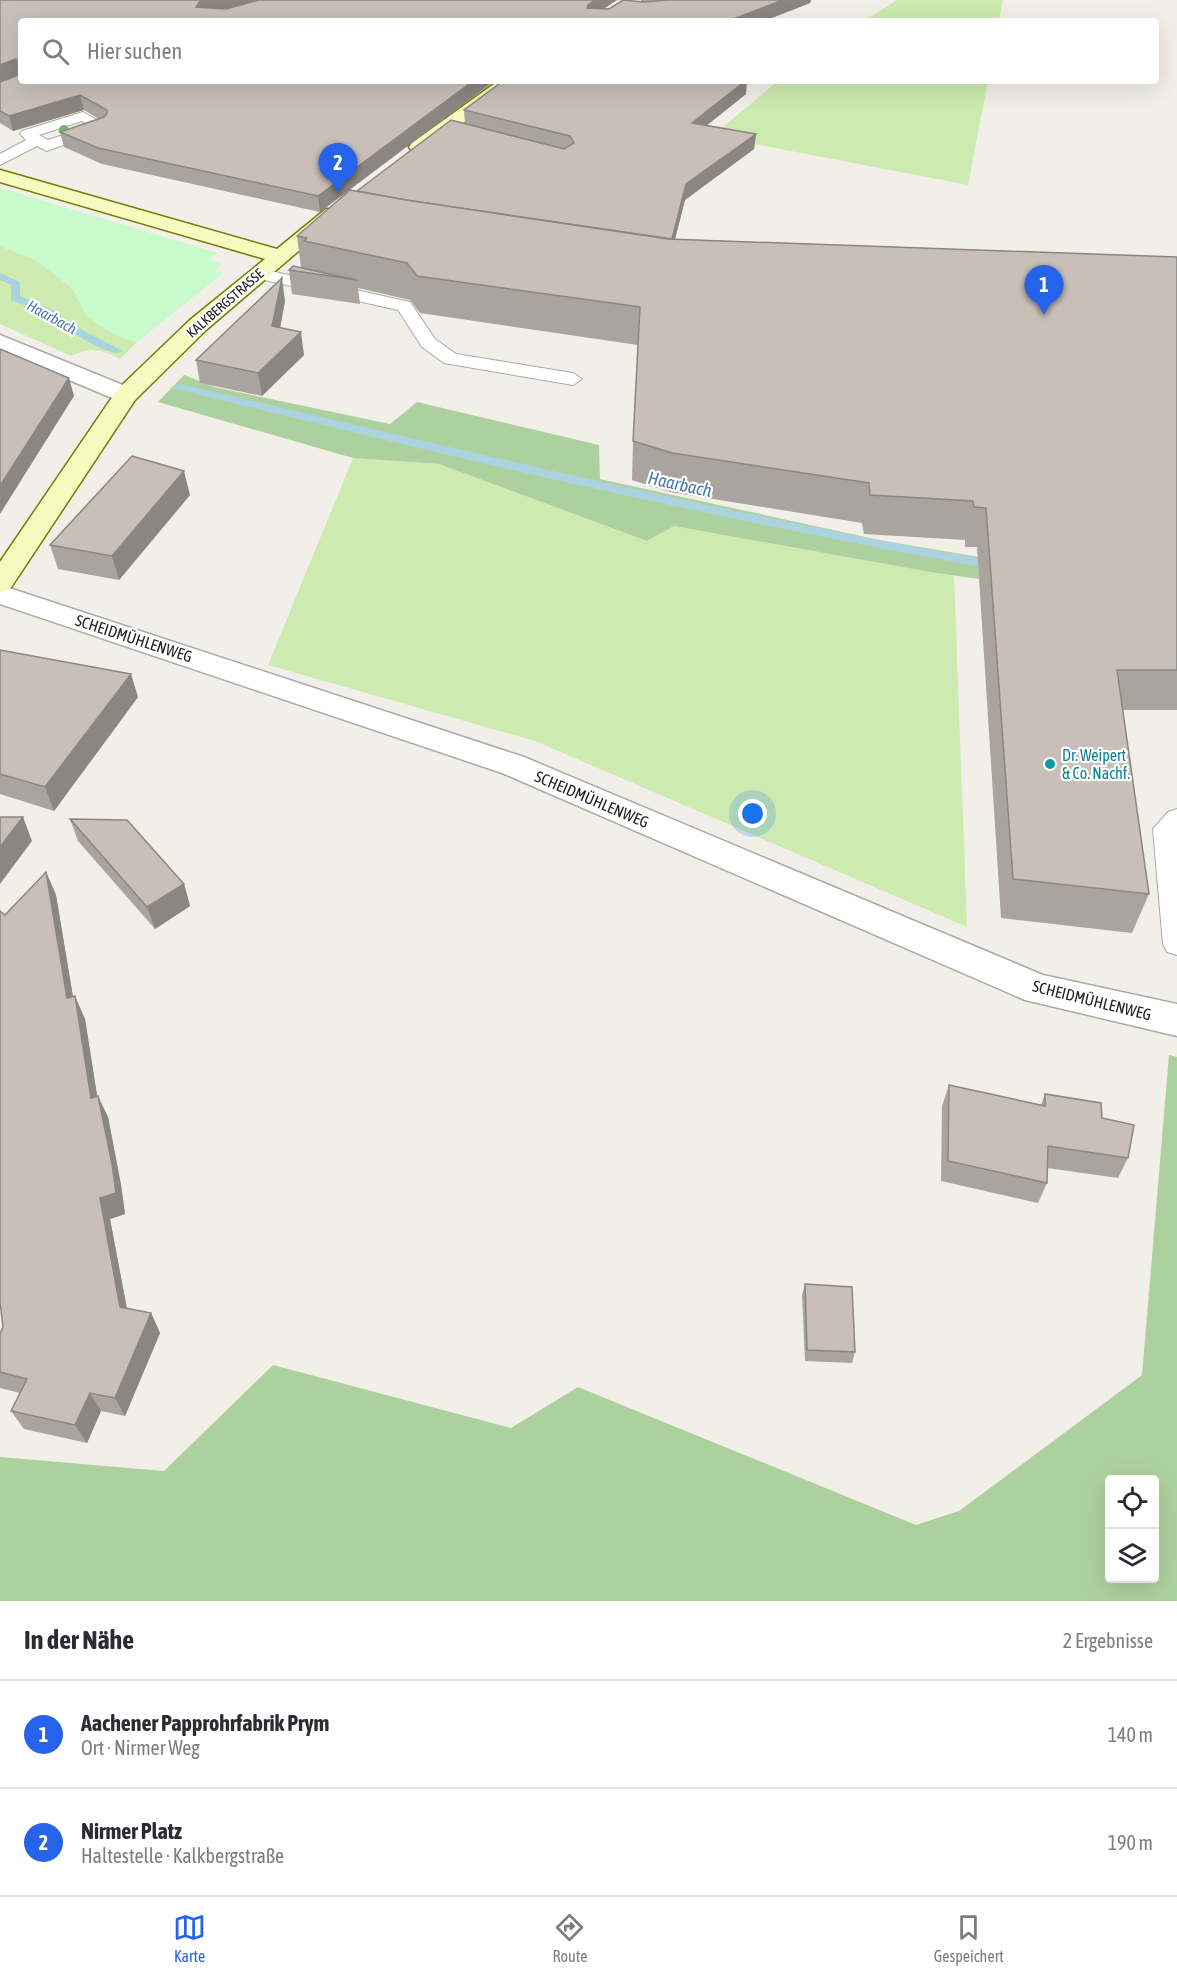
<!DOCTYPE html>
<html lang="de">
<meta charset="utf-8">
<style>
body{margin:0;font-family:"Asap Condensed",sans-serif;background:#f2f2f3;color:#2b2b33}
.controls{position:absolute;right:18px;bottom:18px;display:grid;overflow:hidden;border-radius:6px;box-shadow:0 6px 24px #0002}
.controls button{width:54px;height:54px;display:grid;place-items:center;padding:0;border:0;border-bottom:2px solid #e1e1e2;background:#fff;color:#2b2b33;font:30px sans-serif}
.you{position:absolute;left:753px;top:814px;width:21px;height:21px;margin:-15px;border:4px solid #fff;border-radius:50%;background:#1a73e8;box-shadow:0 0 0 9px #1a73e833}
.badge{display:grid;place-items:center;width:39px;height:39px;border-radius:50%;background:#2563eb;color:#fff;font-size:20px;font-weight:700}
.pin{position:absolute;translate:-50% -50px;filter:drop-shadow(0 2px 3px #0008)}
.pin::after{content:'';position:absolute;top:32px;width:21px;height:18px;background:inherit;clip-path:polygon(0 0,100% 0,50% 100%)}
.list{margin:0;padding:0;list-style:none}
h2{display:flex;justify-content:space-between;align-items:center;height:78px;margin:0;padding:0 24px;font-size:26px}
h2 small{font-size:20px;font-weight:400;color:#7c7c81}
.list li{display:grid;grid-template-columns:39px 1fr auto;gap:18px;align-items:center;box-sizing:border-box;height:108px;padding:0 24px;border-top:2px solid #e1e1e2}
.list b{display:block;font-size:22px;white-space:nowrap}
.list p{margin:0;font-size:20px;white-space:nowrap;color:#7c7c81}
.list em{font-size:20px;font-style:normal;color:#7c7c81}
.icon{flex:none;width:33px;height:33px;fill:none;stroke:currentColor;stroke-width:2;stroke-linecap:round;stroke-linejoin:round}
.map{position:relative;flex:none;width:1177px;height:1601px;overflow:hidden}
.search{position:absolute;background:#fff;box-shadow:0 6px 24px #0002;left:18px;right:18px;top:18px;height:66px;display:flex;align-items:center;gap:15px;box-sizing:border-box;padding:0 21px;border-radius:6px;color:#7c7c81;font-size:22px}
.sheet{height:294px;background:#fff}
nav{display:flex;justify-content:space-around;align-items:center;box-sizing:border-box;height:84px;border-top:2px solid #e1e1e2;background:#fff;font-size:16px;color:#7c7c81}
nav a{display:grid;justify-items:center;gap:3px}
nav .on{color:#2563eb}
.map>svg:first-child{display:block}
</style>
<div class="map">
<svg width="1177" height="1601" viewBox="0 0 1177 1601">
<rect width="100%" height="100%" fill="#f2efe9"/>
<g fill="#cdebb0">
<polygon points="897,0 1003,0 999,21 864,21"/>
<polygon points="778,81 988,81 968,185 712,136"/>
<path d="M0,246L36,260L72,288L88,317L115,335L137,342L120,359C101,349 90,347 71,356L0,324Z"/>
<polygon points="353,458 439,464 647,541 674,526 954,576 967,927 535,741 268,665"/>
</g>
<g fill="#add19e" fill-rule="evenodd">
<polygon points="184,375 214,387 390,424 417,402 599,445 600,479 879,540 1019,564 1177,607 936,573 674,526 647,541 439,464 353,458 158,402"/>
<path d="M1169,1055L1177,1057V1601H0V1457L164,1471L273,1365L511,1428L578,1387L916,1525L959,1511L1142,1375ZM1110,1480H1154V1578H1110Z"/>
</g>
<polygon fill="#c8facc" points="0,188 218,253 208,260 222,264 214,271 223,273 137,342 115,335 87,317 72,288 36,260 0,246"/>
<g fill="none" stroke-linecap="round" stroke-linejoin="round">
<g fill="#aad3df" fill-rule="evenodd">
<path d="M0,273L20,282V296L53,310L76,327L123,351C110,361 59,323 46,315C36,309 23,305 11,300V285L0,280Z"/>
<path d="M180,384C452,447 723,514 999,562L1005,566L999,570C722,521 449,457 176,389L174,387Z"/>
</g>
<g stroke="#a9a9a9" stroke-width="2">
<g id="lane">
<path d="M83,112L109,127L107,130L52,149L47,151L37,146L0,165V154L26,140L20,134L22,131ZM82,121L90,126L48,140L39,135Z"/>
<polygon points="257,268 410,302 435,339 456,354 573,373 582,379 573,385 444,363 422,347 398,310 251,277 248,273"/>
<polygon points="1177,809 1177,955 1167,952 1163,944 1153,829 1168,812"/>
</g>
</g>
<g stroke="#a9a9a9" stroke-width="3">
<g id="street">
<polygon points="0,335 135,390 138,395 135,400 126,402 117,400 0,351"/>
<polygon points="0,585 524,757 1043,975 1177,1004 1177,1036 1025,1000 502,773 0,604"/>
</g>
</g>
<g stroke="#707d05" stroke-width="3">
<g id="secondary">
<polygon points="498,81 519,81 426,151 412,151 409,147 412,143"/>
<polygon points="0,170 277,249 326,209 340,209 343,213 206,330 135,400 10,589 0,592 0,562 117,390 190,320 265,259 0,182"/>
</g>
</g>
<use href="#lane" fill="#fff" fill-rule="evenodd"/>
<use href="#street" fill="#fff" fill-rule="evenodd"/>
<use href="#secondary" fill="#f7fabf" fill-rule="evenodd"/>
</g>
<circle fill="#74b475" cx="64" cy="130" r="5"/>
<g fill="#aba49e">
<polygon points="0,0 258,0 225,9 226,9 259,0 617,0 603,9 609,9 641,2 641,0 811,0 810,3 764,21 21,21 21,81 494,81 320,212 102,164 64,147 60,132 99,119 84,110 13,131 0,123 0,82 20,74 0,82"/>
<polygon points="746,94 707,125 756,134 754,149 685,200 675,239 1177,257 1177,710 1122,710 1149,894 1132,933 1001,918 977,547 965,547 965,540 864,534 862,523 670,492 632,480 633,441 638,345 420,313 410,300 358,288 360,304 292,294 289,270 301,267 297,236 357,191 465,123 464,110"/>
<polygon points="285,301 280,328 304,355 262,396 200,383 196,360"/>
<polygon points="190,495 119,580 58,569 50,545"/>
<polygon points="0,650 138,697 54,811 0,794"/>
<polygon points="70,819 184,884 190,906 155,929 78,841"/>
<polygon points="46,872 56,895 73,997 85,1019 97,1096 108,1117 121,1185 125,1214 110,1219 127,1308 151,1313 160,1333 125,1416 101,1411 87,1443 24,1429 11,1411 20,1393 0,1388 0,1334 3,1327 5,915"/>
<polygon points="949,1085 1041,1105 1045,1094 1102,1118 1128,1158 1118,1178 1047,1168 1047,1183 1038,1203 941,1181 942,1106"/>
<polygon points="805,1284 855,1352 852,1363 805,1361 802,1295"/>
</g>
<g fill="#8b8681">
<polygon points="202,0 258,0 202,15 196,7 200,1"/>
<polygon points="595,0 617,0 588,19 588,5"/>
<polygon points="783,0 811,0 810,3 764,21 728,21"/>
<polygon points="16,59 20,74 0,82 0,65"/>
<polygon points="473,81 494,81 320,212 318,196"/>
<polygon points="745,81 747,81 746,94 691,138 692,123"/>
<polygon points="80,95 84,110 13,131 9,116"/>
<polygon points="756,134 754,149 685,200 671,255 672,239 686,184"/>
<polygon points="282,278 285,301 276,349 272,326"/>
<polygon points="301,332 304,355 262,396 258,373"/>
<polygon points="69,378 74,396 0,514 0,486"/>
<polygon points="184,471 190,495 119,580 112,556"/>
<polygon points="131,674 138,697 54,811 45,787"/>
<polygon points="23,817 32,841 0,884 0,847"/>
<polygon points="46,872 56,895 77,1021 67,998"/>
<polygon points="184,884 190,906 155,929 147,907"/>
<polygon points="75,996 85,1019 101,1120 91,1098"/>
<polygon points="98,1096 108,1117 121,1185 125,1214 110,1219 130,1326 120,1307 100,1198"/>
<polygon points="151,1313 160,1333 125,1416 115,1398"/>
<polygon points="90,1393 101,1411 87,1443 75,1425"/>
</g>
<g fill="#c7bfb8" stroke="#8b8681" stroke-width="1.5">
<polygon points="0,0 202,0 200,1 196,7 226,9 259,0 595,0 588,5 587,8 609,9 623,0 644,2 668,0 783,0 728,21 21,21 21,64 19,64 16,59 0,65"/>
<polygon points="21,74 21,81 473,81 318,196 98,148 60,132 104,117 107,113 107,110 80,95 9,116 0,111 0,82"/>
<polygon points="503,81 745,81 692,123 756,134 686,184 672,239 406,200 357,191 451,120 564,149 574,143 570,136 464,110"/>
<polygon points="350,190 406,200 668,239 1177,257 1177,670 1117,670 1149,894 1013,879 986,508 974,507 973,501 870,495 869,483 672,453 633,441 640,307 417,276 407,263 304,241 307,238 297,236"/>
<polygon points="293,266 357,280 289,270"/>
<polygon points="282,278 272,326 301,332 258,373 196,360"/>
<polygon points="0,349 69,378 0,486"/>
<polygon points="132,456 184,471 112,556 50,545"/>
<polygon points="0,650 131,674 45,787 0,774"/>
<polygon points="0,817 23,817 0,847"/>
<polygon points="70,819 127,820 184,884 147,907"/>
<polygon points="46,872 67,998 75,996 91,1098 98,1096 112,1164 116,1193 100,1198 120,1307 151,1313 115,1398 90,1393 75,1425 11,1411 27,1379 0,1372 0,1334 3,1327 0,1302 0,911 5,915"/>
<polygon points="949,1085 1045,1106 1045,1094 1101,1103 1102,1118 1134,1125 1128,1158 1048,1146 1047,1183 948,1161"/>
<polygon points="805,1284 852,1287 855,1352 807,1350"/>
</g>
<circle fill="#0f9aa8" stroke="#fff" stroke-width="2" cx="1050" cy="764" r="6"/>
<g text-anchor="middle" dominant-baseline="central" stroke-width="4.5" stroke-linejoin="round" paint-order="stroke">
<g font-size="14" fill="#222" stroke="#fff">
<text transform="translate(225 303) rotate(-41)">KALKBERGSTRASSE</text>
</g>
<g font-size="15" font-style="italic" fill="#4a7aab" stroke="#fff">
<text transform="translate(52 317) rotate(29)">Haarbach</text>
</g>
<g font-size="16" fill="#222" stroke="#fff">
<text transform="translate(134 638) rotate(18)">SCHEIDMÜHLENWEG</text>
<text transform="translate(592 799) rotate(23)">SCHEIDMÜHLENWEG</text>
<text transform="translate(1092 1000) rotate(14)">SCHEIDMÜHLENWEG</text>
</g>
<g font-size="16" fill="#0d838f" stroke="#fff" text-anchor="start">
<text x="1062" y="755">Dr. Weipert<tspan x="1062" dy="18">&amp; Co. Nachf.</tspan></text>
</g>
<g font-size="18" font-style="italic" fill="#4a7aab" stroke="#fff">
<text transform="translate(680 484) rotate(12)">Haarbach</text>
</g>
</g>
</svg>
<div class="controls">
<button><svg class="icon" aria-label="locate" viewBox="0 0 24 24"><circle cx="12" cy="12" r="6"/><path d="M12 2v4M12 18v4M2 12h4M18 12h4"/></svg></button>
<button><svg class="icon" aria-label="layers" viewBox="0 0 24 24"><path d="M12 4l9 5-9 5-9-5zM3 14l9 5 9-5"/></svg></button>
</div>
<div class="you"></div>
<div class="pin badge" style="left:1044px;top:315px">1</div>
<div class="pin badge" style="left:338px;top:193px">2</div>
<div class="search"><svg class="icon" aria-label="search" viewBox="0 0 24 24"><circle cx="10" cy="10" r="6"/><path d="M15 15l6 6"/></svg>Hier suchen</div>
</div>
<section class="sheet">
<h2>In der Nähe<small>2 Ergebnisse</small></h2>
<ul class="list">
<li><span class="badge">1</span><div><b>Aachener Papprohrfabrik Prym</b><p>Ort · Nirmer Weg</p></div><em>140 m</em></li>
<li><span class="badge">2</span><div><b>Nirmer Platz</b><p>Haltestelle · Kalkbergstraße</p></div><em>190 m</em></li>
</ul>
</section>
<nav>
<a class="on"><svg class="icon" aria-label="map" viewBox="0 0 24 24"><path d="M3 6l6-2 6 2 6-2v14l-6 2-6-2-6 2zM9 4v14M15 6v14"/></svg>Karte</a>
<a><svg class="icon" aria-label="directions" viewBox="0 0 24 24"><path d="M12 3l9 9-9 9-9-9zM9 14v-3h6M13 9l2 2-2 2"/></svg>Route</a>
<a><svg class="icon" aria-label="saved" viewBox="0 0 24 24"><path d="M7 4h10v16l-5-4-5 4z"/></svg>Gespeichert</a>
</nav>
